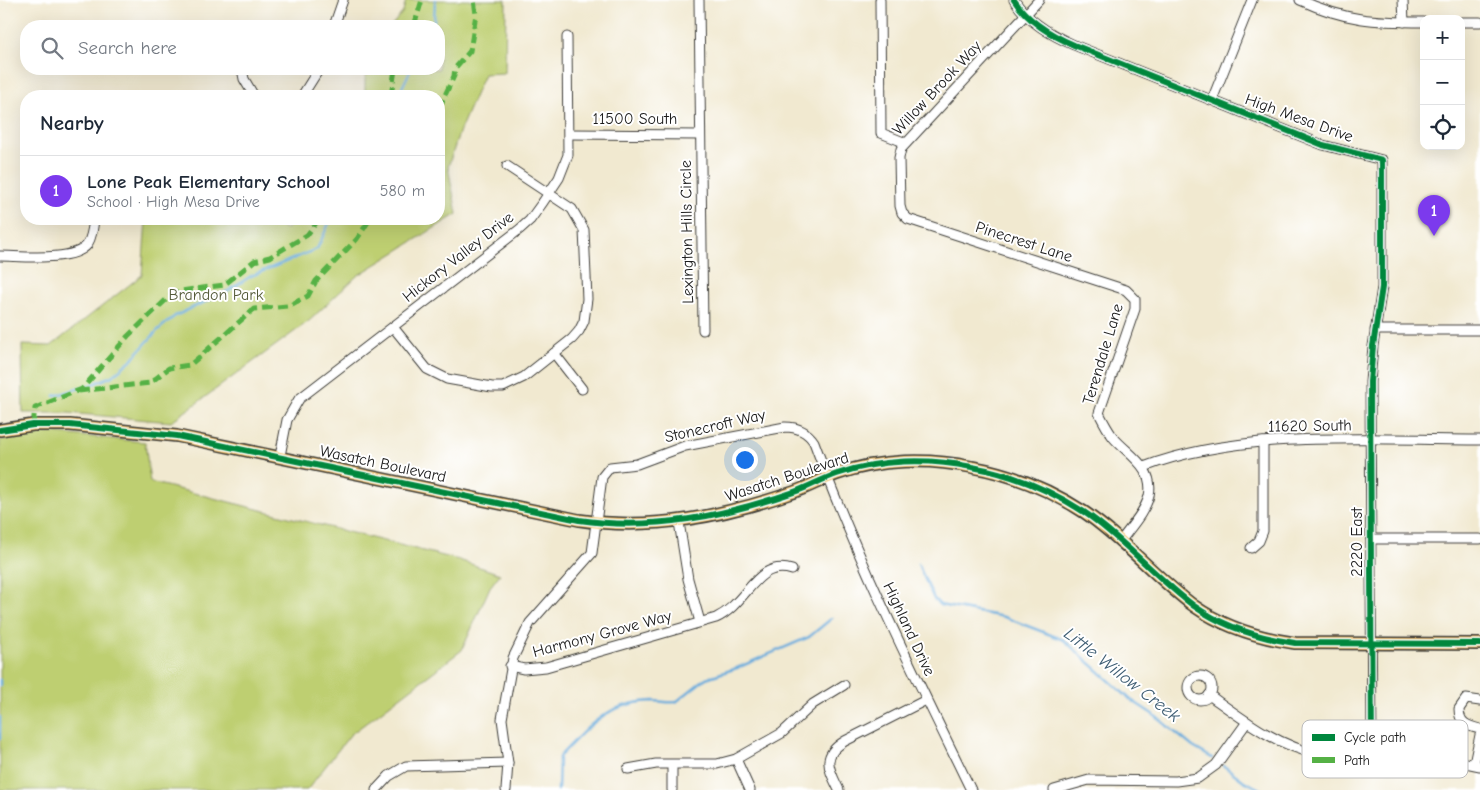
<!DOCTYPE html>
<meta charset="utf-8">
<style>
body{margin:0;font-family:"Comic Neue",sans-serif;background:#f6f6f7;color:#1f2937}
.controls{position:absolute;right:15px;top:15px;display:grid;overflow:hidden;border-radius:10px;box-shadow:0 5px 20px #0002}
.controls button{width:45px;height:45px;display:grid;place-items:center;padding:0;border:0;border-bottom:1px solid #e0e1e3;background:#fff;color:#1f2937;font:25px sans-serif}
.you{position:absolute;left:744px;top:459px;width:18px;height:18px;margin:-12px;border:4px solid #fff;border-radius:50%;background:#1a73e8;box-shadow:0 0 0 8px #1a73e833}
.badge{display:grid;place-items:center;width:32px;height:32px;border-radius:50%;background:#7c3aed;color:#fff;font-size:16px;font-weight:700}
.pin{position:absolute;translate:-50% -41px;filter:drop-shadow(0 1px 2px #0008)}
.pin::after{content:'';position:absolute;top:26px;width:18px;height:15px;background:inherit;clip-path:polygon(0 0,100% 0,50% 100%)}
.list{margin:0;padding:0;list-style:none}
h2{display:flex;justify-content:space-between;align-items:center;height:65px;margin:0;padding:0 20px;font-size:21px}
h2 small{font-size:16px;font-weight:400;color:#747a83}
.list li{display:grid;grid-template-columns:32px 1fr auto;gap:15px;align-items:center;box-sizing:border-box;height:70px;padding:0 20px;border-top:1px solid #e0e1e3}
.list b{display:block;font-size:19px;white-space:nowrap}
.list p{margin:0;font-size:16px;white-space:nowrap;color:#747a83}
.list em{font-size:16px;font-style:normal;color:#747a83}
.icon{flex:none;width:28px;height:28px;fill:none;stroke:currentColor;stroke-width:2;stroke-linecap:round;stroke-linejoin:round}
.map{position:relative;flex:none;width:1480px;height:790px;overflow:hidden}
.search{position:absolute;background:#fff;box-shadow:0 5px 20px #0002;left:20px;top:20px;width:425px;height:55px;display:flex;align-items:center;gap:12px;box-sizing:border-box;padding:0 18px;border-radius:20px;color:#747a83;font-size:19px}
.panel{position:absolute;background:#fff;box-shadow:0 5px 20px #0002;left:20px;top:90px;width:425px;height:135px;border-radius:20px}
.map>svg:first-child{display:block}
</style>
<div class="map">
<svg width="1480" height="790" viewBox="0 0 1480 790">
<rect width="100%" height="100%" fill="#fff"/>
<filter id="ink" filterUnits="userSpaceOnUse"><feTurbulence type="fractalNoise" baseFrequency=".02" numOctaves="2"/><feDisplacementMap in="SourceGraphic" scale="10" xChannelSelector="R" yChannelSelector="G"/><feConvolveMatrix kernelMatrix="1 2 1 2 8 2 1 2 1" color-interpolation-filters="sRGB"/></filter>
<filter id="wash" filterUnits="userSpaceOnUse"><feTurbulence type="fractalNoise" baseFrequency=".0096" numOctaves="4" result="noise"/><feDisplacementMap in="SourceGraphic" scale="20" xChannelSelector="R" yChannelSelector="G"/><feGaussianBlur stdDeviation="1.12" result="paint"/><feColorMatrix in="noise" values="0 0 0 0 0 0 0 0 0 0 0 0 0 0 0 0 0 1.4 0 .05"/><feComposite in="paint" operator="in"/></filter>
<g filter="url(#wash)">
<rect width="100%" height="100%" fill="#f1e9d0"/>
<g fill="#becf71" stroke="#6d7646">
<polygon points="406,0 506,0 505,73 484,74 460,130 448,167 457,214 357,276 309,321 171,422 68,413 23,413 22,345 51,346 142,275 146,219 261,219 287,229 292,219 439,219 439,96 365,96 365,79 369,69 439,69 439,26 391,26 403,12"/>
<polygon points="51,433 145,442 150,482 459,560 500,574 490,587 462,650 350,735 307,790 0,790 0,440"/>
</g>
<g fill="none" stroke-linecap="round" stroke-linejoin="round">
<g stroke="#68acdd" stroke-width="2.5">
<polyline points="431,26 434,21 435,0"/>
<polyline points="398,96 411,69"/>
<polyline points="54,396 93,384 112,376 131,360 158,330 175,316 228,291 251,276 317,249 331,219"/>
<polyline points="918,564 934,599 940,605 1004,617 1064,640 1131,700 1154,715 1193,747 1212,758"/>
<polyline points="0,680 0,685"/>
<polyline points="0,717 0,739"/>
<polyline points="1224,766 1244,781 1262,790"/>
<path d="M558,790L559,757C589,726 606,703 653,701C661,701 668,703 676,702L706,678L737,668L809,637L832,618"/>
</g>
</g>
</g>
<g filter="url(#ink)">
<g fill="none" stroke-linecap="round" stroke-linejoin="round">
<g stroke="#3c3b37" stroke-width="11">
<g id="minor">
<polyline points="699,0 703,330"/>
<polyline points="880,0 881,133 906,143"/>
<path d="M1014,0C1028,22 1051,35 1074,45L1323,145L1382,160V287L1373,346L1370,382L1372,756"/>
<path d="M1039,0L901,149L899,158L900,206L902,213L908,219L1126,290L1135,299V309L1099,413C1103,421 1107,429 1113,437C1128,455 1155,467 1149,496C1145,512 1129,529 1120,542"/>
<path d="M1300,0C1346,21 1375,22 1424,22"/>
<polyline points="1403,0 1404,22"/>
<polyline points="1461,22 1480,22"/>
<polyline points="334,26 343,0"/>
<polyline points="242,69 244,79 254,96"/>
<polyline points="302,96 319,69"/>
<polyline points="1212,100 1252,0"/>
<polyline points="570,134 700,135"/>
<path d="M0,256C21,256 73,262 87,245C92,237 93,228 94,219"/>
<polyline points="393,327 427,369 447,379 492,387 503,387 524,377 572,339 579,331 584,321 587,299 584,230 572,209 507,166"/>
<polyline points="1375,330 1480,330"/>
<polyline points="554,353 582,389"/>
<polyline points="280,456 287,420 299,399 520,229 530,220 543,202 559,178 568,155 567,37"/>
<path d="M1144,467C1243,429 1374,440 1480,440"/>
<polyline points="679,522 688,579 700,622"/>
<polyline points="1371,539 1480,539"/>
<polyline points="1251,548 1259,541 1263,531 1263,442"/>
<path d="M510,666L524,669L546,667L716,618C748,603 756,559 792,570"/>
<circle cx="1200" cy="688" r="12"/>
<path d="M1209,695C1244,720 1277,746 1320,755L1438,757L1480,766"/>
<path d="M1480,701L1466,699L1459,709C1459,723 1467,726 1480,729"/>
<polyline points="736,759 750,790"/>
<polyline points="1474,764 1480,735"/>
<polyline points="628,769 656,764 717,764 736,759 782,733 813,704 844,685"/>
<polyline points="376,790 389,776 406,766 508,763"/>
<path d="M506,790L508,763L502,719L513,658L530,623L592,553L602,477L610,467L637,464L685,446L785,427C797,427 807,431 814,442C858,562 915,675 971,790"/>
<polyline points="672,790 672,765"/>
<path d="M839,790C829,769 820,756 845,741L926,700"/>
<polyline points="1054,790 1089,780 1176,781 1198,778 1216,765 1247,722"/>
</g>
</g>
<g stroke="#3c3b37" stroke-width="14">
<path id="major" d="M0,430L33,425H70L177,436L579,520C653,531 724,516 794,492C809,487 822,479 837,474C880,459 928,458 972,467C1012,474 1050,490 1084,512C1124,539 1155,577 1194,606C1224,627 1259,638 1295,643L1480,644"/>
</g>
<use href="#minor" stroke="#fff" stroke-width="9"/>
<use href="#major" stroke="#f3c26a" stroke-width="11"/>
<g stroke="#55b145" stroke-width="5" stroke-dasharray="10 5" stroke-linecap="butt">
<polyline points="414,26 422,0"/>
<polyline points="391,96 395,69"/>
<polyline points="439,108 454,76 455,68 470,51 476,14 474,0"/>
<polyline points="79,391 150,383 169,368 190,365 254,309 288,306 308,296 316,281 357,239 370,219"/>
<polyline points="33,425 35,408 82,389 128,336 169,297 181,291 224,285 254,261 270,257 307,235 319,219"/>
</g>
<g stroke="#fff" stroke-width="9">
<g id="cycleway">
<path d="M1014,0C1028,22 1051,35 1074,45L1323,145L1382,160V287L1373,346L1370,382L1372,756"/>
<path d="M0,430L33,425H70L177,436L579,520C653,531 724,516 794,492C809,487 822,479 837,474C880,459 928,458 972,467C1012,474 1050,490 1084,512C1124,539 1155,577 1194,606C1224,627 1259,638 1295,643L1480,644"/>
</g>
</g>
<use href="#cycleway" stroke="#00873e" stroke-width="6"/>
</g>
</g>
<g text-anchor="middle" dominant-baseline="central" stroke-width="4" stroke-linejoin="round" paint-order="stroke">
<g font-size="16" fill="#1c1c1c" stroke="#fff">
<text transform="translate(937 88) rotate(-47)">Willow Brook Way</text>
<text transform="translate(1299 118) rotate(20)">High Mesa Drive</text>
<text x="635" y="119">11500 South</text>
<text transform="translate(687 232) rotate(-91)">Lexington Hills Circle</text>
<text transform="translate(1024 242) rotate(18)">Pinecrest Lane</text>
<text transform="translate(458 257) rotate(-38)">Hickory Valley Drive</text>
<text transform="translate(1103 354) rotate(-73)">Terendale Lane</text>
<text transform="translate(715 426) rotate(-13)">Stonecroft Way</text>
<text transform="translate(1310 426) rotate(-1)">11620 South</text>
<text transform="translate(383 464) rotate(12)">Wasatch Boulevard</text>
<text transform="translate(787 477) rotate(-18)">Wasatch Boulevard</text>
<text transform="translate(1357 542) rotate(-90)">2220 East</text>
<text transform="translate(909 629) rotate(65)">Highland Drive</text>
<text transform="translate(602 634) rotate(-15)">Harmony Grove Way</text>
</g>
<g font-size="16" fill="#555b3a" stroke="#fff">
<text x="216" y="295">Brandon Park</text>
</g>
<g font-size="18" font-style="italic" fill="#3e5d73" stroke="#fff">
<text transform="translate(1122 675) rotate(38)">Little Willow Creek</text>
</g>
</g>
<rect x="1302" y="720" width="166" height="58" rx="8" fill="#fff" stroke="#bbb" stroke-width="1"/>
<rect x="1312" y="734" width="23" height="7" fill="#00873e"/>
<rect x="1312" y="757" width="23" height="6" fill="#55b145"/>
<g font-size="14" fill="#1c1c1c">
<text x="1344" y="742">Cycle path</text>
<text x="1344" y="765">Path</text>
</g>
</svg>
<div class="controls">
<button>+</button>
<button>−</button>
<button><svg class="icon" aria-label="locate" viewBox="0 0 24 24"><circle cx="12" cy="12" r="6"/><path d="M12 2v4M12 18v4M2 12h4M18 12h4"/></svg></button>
</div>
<div class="you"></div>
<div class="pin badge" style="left:1434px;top:236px">1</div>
<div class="search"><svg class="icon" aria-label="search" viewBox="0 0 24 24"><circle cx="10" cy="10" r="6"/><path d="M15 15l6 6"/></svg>Search here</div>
<section class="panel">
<h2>Nearby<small></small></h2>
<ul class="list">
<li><span class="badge">1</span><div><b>Lone Peak Elementary School</b><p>School · High Mesa Drive</p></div><em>580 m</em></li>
</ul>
</section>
</div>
